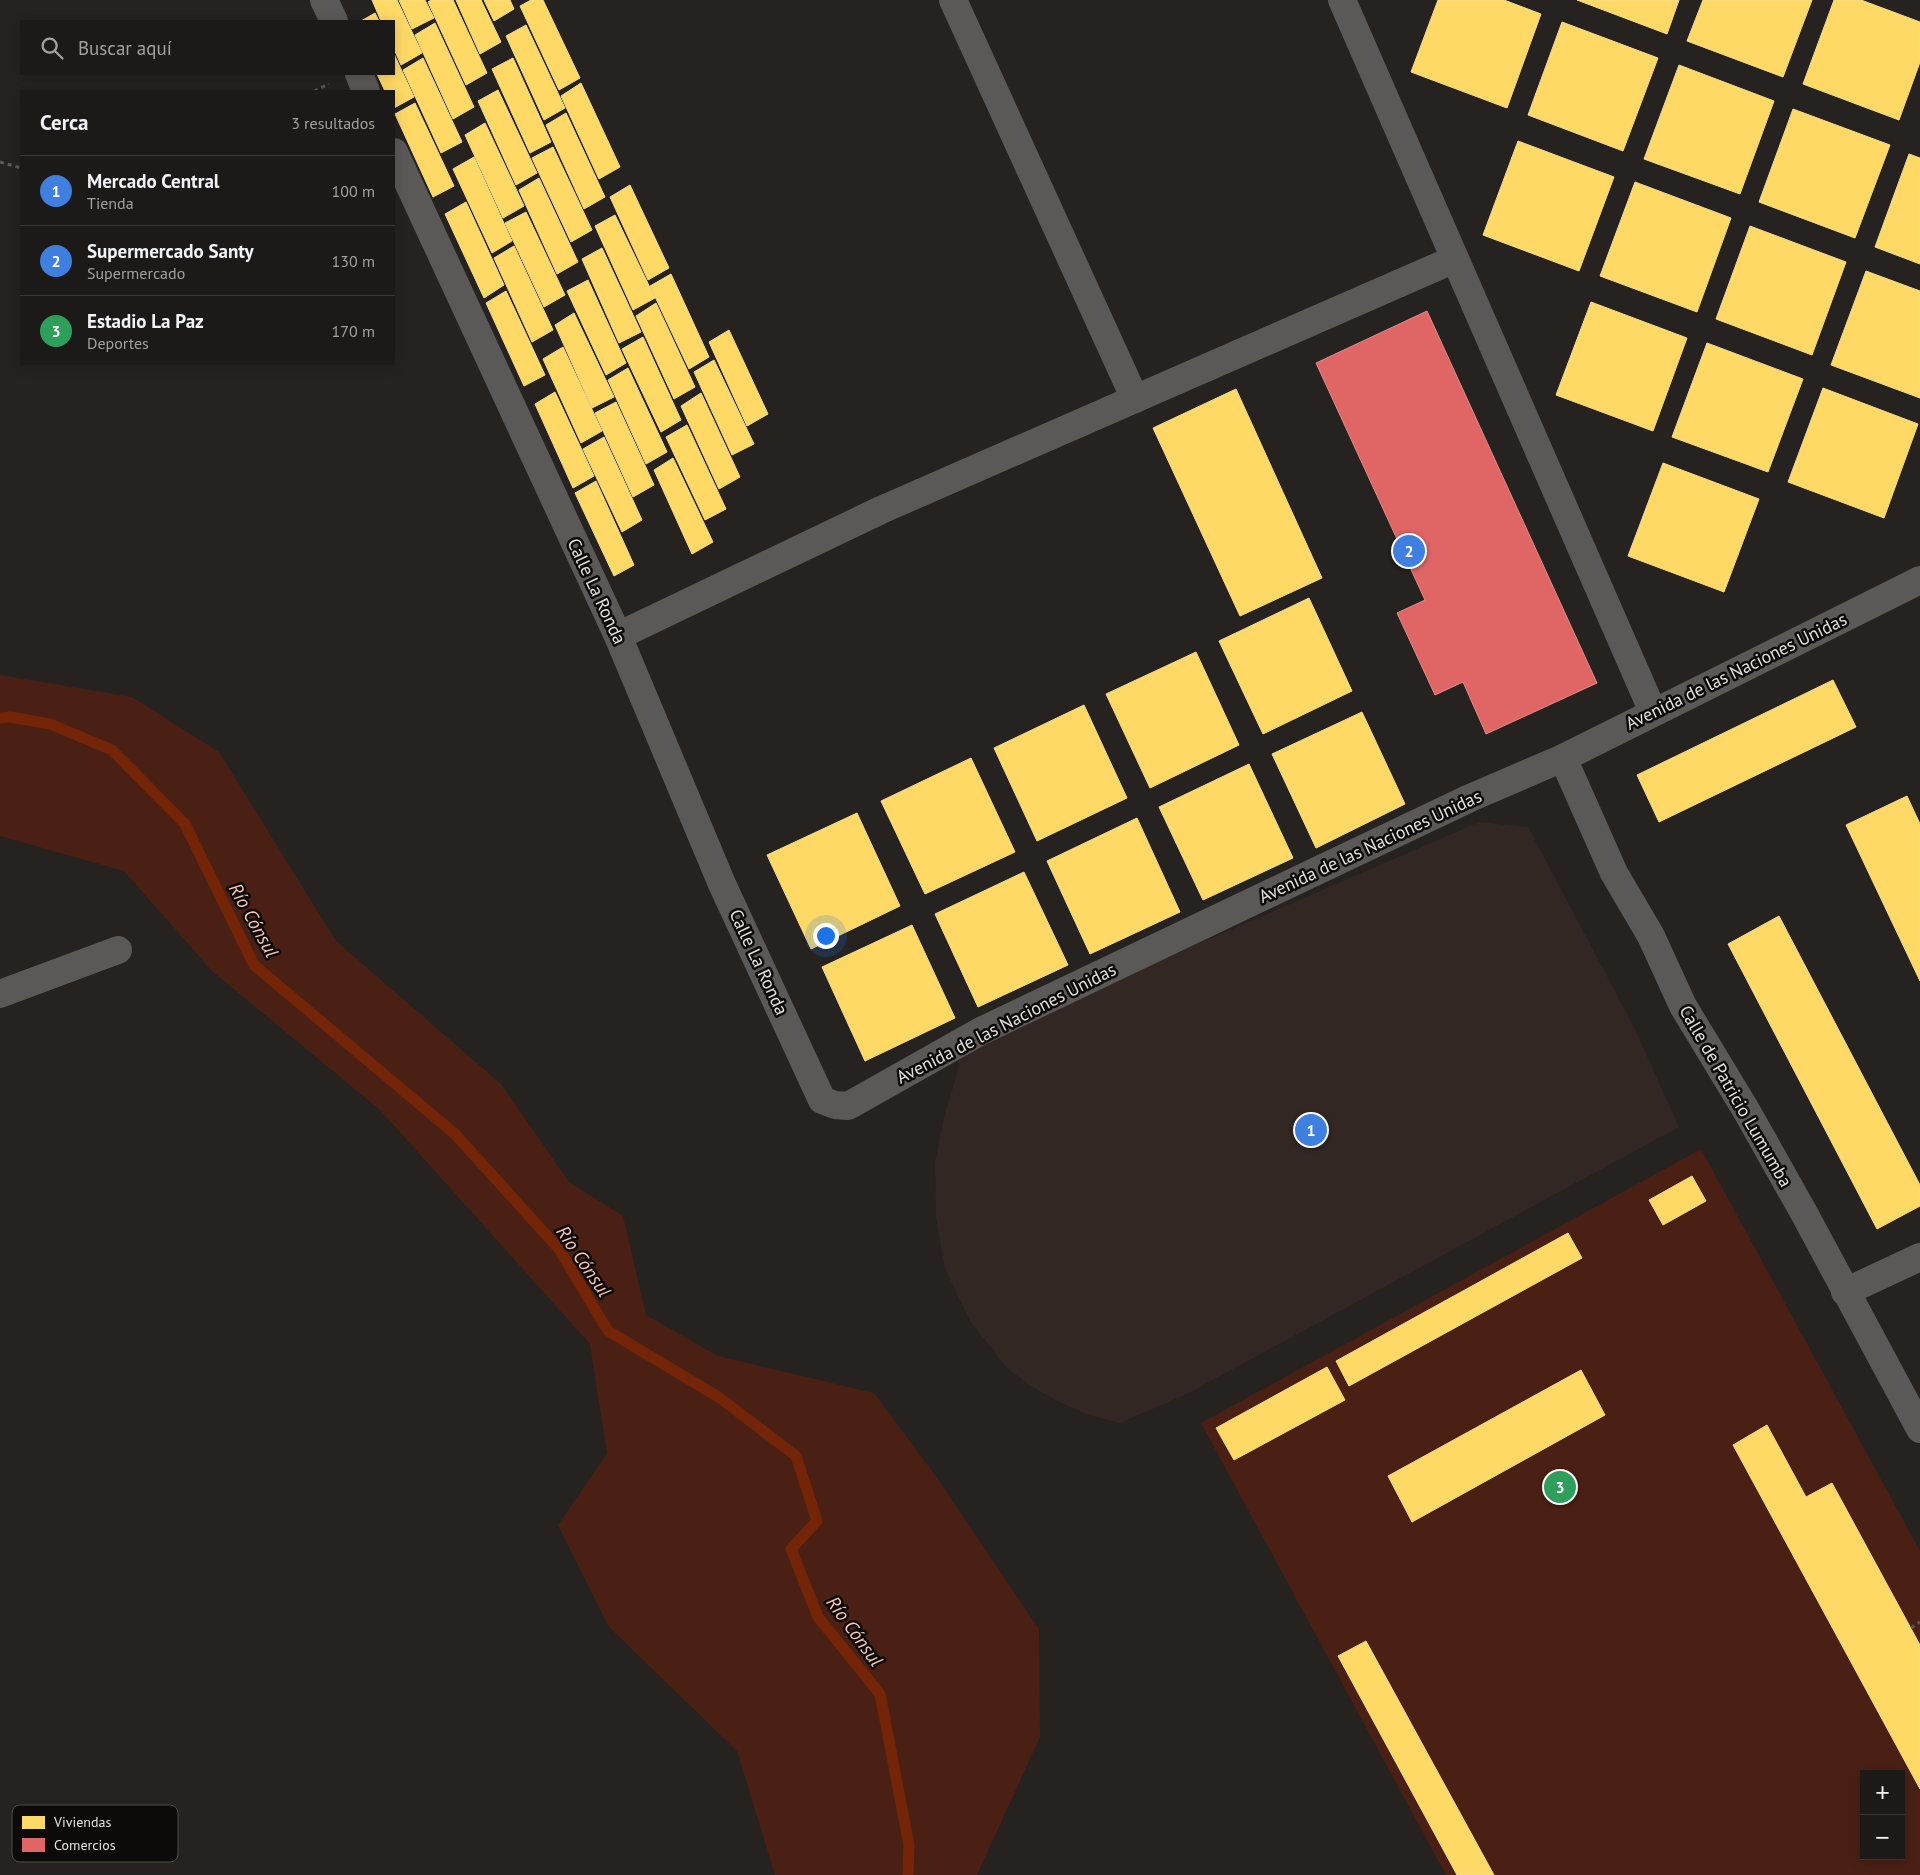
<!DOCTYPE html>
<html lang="es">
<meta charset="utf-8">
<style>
body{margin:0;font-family:"PT Sans",sans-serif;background:#292725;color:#f1f3f6}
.controls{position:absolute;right:15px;bottom:15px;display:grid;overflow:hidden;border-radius:0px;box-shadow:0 2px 12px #0003}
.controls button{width:45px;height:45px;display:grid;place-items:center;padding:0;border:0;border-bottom:1px solid #3a3837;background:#1c1a18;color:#f1f3f6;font:25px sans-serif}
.you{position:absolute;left:825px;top:935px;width:18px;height:18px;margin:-12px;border:4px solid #fff;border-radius:50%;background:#1a73e8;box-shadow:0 0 0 8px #1a73e833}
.badge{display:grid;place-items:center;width:32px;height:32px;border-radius:50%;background:#db2777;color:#fff;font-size:16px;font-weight:700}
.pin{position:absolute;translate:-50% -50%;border:2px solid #fff;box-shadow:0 1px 5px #0006}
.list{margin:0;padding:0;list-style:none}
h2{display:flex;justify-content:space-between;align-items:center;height:65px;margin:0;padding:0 20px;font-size:21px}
h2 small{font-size:16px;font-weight:400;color:#a0a1a2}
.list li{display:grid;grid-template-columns:32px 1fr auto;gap:15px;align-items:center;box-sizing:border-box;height:70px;padding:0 20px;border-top:1px solid #3a3837}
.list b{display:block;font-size:19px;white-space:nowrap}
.list p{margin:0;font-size:16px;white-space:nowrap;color:#a0a1a2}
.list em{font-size:16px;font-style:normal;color:#a0a1a2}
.icon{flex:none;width:28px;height:28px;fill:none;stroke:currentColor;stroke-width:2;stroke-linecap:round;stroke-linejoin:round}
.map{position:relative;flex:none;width:1920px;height:1875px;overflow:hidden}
.search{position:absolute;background:#1c1a18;box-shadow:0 2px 12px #0003;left:20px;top:20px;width:375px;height:55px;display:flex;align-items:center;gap:12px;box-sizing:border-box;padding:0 18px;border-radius:0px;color:#a0a1a2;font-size:19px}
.panel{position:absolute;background:#1c1a18;box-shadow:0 2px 12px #0003;left:20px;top:90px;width:375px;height:275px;border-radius:0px}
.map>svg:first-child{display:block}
</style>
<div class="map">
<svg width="1920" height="1875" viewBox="0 0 1920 1875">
<rect width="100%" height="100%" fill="#252220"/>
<polygon fill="#322723" points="1479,822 1528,827 1634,1027 1679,1127 1187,1394 1120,1423 1089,1415 1059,1402 1031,1386 1007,1368 970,1321 945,1269 936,1217 935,1163 945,1113 957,1074 959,1059 974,1041"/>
<g fill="#4a2014" fill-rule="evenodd">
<polygon points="0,675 132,697 219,752 336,941 501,1084 569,1182 623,1216 646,1315 718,1356 874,1393 935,1475 1039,1629 1040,1737 977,1875 775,1875 737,1751 609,1627 558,1525 607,1453 590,1344 380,1110 212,971 124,871 0,836"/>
<path d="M1701,1149L1920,1551V1875H1446L1201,1423ZM1864,1774H1901V1856H1864Z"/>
</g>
<g fill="#ffd966" stroke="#f7db8a">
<polygon points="372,0 397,0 422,53 401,65 394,49 394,21 381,21"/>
<polygon points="399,0 425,0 434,18 412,29"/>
<polygon points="431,0 453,0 487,73 466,85 428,2"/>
<polygon points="456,0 481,0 501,42 480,54"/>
<polygon points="484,0 510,0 514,9 494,21"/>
<polygon points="531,0 543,0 580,78 559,90 520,6"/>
<polygon points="1438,0 1504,0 1541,14 1507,108 1411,72"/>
<polygon points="1577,0 1679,0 1667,34"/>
<polygon points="1703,0 1812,0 1783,77 1687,41"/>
<polygon points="1834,0 1861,0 1920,22 1920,62 1899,120 1803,84"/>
<polygon points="375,13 379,21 361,21"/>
<polygon points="1562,22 1658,58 1623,151 1528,115"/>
<polygon points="435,23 474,107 453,119 415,35"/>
<polygon points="526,25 565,108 544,120 506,36"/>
<polygon points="394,54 414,97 394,108 394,91 385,91 377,74 394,74"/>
<polygon points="423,58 462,142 441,153 403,70"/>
<polygon points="513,58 551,142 530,153 492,69"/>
<polygon points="1679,65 1774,101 1740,194 1644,159"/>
<polygon points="581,83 620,167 599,179 561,96"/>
<polygon points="498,90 537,173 516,185 478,101"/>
<polygon points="415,103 454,186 433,197 395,114"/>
<polygon points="1793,109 1890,145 1855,238 1759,202"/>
<polygon points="566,113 605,197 584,209 546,125"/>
<polygon points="485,123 524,206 503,218 465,135"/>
<polygon points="1518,141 1614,177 1579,271 1483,235"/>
<polygon points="553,147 592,230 571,242 532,158"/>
<polygon points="1909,154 1920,158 1920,264 1875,247"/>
<polygon points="474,157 512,241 492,253 453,169"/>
<polygon points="539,178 578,262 557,274 519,190"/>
<polygon points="1635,182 1731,218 1697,312 1600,276"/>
<polygon points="630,185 669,268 648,280 610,197"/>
<polygon points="466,202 504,285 484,298 445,214"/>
<polygon points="526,212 565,295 544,307 505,223"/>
<polygon points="615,215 655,298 633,310 595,226"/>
<polygon points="1750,226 1846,262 1812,355 1716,319"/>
<polygon points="514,246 553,330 532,342 494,258"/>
<polygon points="602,248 641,332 619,343 582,259"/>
<polygon points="1866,271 1920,291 1920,398 1831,365"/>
<polygon points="671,274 709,357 689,369 650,286"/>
<polygon points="588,280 626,363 606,375 567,291"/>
<polygon points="506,291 545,375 524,386 486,303"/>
<polygon points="1591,302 1687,338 1653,431 1556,395"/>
<polygon points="656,303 695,387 674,399 636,316"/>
<polygon points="574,313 614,397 592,408 555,325"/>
<polygon points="729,330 768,414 747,426 709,342"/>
<polygon points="643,337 681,420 661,432 622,349"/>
<polygon points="1707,343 1803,379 1768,472 1672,437"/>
<polygon points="563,347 602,431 581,443 543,359"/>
<polygon points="714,360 754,444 732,455 694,372"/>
<polygon points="628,368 667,452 646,464 608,380"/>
<polygon points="1823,388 1918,424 1884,518 1788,482"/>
<polygon points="1236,389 1322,578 1240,616 1153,428"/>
<polygon points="555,392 594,476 573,488 535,404"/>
<polygon points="701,393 740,477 719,489 681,406"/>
<polygon points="616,402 654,485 633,497 595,413"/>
<polygon points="687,425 726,509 705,520 666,437"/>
<polygon points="604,437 642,520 622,532 583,449"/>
<polygon points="673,458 713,542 692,554 654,470"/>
<polygon points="1663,463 1759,499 1724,592 1628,556"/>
<polygon points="596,481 634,565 614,576 575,493"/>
<polygon points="1309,598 1352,691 1263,734 1219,641"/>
<polygon points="1196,652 1239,745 1150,788 1106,694"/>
<polygon points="1833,680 1856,727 1659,822 1637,775"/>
<polygon points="1084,705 1127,798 1037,841 994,748"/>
<polygon points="1362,712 1405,804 1316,848 1272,754"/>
<polygon points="971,758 1015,852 925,894 881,801"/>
<polygon points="1249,764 1293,858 1203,900 1159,807"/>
<polygon points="1907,796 1920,824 1920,981 1846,825"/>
<polygon points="857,813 900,906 811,949 767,855"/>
<polygon points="1137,818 1180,912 1090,954 1047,861"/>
<polygon points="1024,872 1068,965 978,1007 935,914"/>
<polygon points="1779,916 1920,1185 1920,1206 1877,1229 1728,944"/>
<polygon points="912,925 955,1018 865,1061 822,967"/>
<polygon points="1692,1176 1706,1201 1663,1225 1649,1200"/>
<polygon points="1568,1233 1582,1258 1349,1386 1336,1361"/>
<polygon points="1327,1367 1345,1400 1234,1460 1216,1428"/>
<polygon points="1581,1370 1605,1415 1412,1522 1388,1476"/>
<polygon points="1767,1425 1806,1497 1832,1483 1920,1645 1920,1789 1733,1445"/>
<polygon points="1366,1641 1494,1875 1457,1875 1338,1656"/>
</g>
<polygon fill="#e06666" stroke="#e18b8a" points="1427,311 1597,683 1486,734 1463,682 1435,695 1397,613 1425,600 1316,363"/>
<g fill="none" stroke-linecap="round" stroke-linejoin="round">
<polyline stroke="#742507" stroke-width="11" points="0,718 10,717 50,724 112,750 185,824 254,965 455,1134 559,1249 608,1331 720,1398 796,1456 817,1521 791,1549 818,1617 880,1694 909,1845 908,1875"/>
<g stroke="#5b5959" stroke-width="3" stroke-dasharray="4 4" stroke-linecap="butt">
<polyline points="314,91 329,84"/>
<polyline points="0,162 21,168"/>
<polyline points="1911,1628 1920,1622"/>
</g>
<g stroke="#5b5958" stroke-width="28">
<polyline points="324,0 334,21"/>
<polyline points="953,0 1135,399"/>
<polyline points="1342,0 1653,712"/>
<polyline points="359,74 366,91"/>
<polyline points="394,152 618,636 722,884 822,1100 835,1105 848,1106 981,1031 1470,798 1563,758"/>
<polyline points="618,636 881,510 1455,259"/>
<polyline points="0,994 118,950"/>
<polyline points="1845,1292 1920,1257"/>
</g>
<polyline stroke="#5b5958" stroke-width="28" points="1920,580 1563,758 1614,873 1651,936 1683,1006 1746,1110 1804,1213 1920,1429"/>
</g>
<g text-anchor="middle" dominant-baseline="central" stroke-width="5" stroke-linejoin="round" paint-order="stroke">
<g font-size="18" fill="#e4e0df" stroke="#0d0b0a">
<text transform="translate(597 591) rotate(65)">Calle La Ronda</text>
<text transform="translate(1736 671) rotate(-26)">Avenida de las Naciones Unidas</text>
<text transform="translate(1370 846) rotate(-25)">Avenida de las Naciones Unidas</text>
<text transform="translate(759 962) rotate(65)">Calle La Ronda</text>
<text transform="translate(1006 1023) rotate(-27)">Avenida de las Naciones Unidas</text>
<text transform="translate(1736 1096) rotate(60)">Calle de Patricio Lumumba</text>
</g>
<g font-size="19" font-style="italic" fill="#f9c6b6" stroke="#0d0b0a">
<text transform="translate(254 920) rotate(61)">Río Cónsul</text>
<text transform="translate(584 1261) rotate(56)">Río Cónsul</text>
<text transform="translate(855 1631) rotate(54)">Río Cónsul</text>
</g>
</g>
<rect x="12" y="1805" width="166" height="57" rx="8" fill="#0d0b0a" stroke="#4e4b4a" stroke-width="1"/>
<rect x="22" y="1816" width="23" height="13" fill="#ffd966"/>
<rect x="22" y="1838" width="23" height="14" fill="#e06666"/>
<g font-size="14" fill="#e4e0df">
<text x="54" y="1827">Viviendas</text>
<text x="54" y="1850">Comercios</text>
</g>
</svg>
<div class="controls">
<button>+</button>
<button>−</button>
</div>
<div class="you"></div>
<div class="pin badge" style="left:1311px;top:1130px;background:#3f7fe0">1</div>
<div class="pin badge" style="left:1409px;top:551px;background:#3f7fe0">2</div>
<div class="pin badge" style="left:1560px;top:1487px;background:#2e9e5b">3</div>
<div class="search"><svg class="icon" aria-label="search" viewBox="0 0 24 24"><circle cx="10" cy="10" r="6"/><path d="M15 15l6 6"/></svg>Buscar aquí</div>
<section class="panel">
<h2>Cerca<small>3 resultados</small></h2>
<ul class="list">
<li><span class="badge" style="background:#3f7fe0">1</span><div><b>Mercado Central</b><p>Tienda</p></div><em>100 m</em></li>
<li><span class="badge" style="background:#3f7fe0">2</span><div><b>Supermercado Santy</b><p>Supermercado</p></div><em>130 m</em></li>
<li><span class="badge" style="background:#2e9e5b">3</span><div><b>Estadio La Paz</b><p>Deportes</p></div><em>170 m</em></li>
</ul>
</section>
</div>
